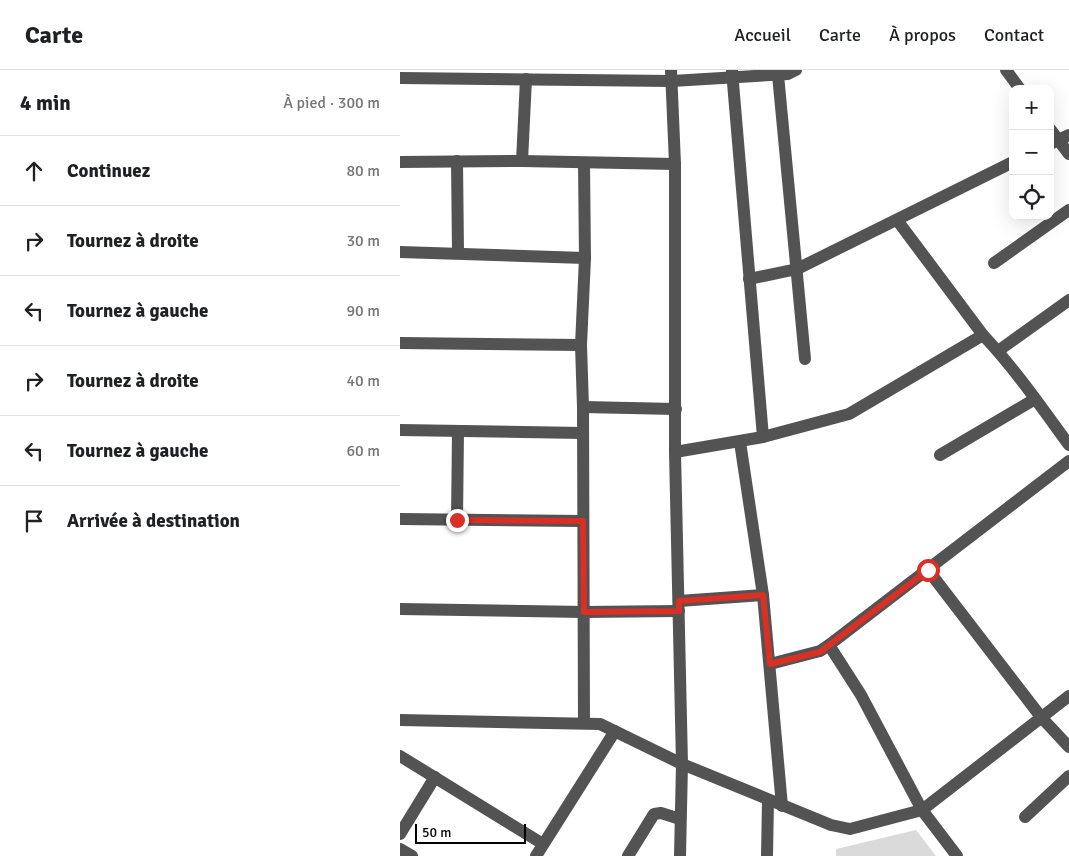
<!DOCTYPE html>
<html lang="fr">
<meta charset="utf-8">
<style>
body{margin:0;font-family:Signika,sans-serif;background:#f2f2f2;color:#202124}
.controls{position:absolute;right:15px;top:15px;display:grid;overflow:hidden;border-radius:10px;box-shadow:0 5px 20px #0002}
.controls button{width:45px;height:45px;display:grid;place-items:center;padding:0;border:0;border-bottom:1px solid #e0e0e0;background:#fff;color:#202124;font:25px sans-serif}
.scale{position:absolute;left:15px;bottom:12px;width:111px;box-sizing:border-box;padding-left:5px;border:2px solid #000;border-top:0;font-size:14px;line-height:18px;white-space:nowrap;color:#000;-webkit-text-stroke:4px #fff;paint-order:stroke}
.stop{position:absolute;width:15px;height:15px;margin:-11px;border:4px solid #d93025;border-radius:50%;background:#fff}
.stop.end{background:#d93025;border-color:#fff;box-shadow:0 1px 5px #0008}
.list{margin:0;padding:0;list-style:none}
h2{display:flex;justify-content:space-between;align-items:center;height:65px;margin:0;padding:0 20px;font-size:21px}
h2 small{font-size:16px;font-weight:400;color:#757577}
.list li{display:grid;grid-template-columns:32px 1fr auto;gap:15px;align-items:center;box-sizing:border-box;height:70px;padding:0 20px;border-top:1px solid #e0e0e0}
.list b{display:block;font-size:19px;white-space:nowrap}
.list em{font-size:16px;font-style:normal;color:#757577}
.icon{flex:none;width:28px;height:28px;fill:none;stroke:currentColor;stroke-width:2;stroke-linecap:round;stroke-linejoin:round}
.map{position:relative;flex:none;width:669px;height:786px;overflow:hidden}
header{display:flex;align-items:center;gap:30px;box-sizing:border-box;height:70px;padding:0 25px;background:#fff;border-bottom:1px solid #e0e0e0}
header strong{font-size:24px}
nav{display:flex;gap:28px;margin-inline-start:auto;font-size:18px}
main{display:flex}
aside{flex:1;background:#fff}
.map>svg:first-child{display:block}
</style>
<header>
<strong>Carte</strong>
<nav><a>Accueil</a><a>Carte</a><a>À propos</a><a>Contact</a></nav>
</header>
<main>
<aside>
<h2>4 min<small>À pied · 300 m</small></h2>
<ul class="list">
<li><svg class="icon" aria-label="ahead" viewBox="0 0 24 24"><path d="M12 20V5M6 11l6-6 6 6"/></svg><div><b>Continuez</b></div><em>80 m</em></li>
<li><svg class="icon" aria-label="right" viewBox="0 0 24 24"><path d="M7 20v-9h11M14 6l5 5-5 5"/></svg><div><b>Tournez à droite</b></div><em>30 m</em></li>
<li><svg class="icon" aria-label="left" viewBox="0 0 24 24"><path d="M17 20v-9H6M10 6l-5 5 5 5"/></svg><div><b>Tournez à gauche</b></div><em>90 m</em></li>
<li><svg class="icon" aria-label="right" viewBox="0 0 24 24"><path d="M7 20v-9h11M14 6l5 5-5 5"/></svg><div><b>Tournez à droite</b></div><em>40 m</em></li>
<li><svg class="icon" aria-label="left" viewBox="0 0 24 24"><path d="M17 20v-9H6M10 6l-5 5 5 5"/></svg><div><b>Tournez à gauche</b></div><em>60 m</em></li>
<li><svg class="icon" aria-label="arrive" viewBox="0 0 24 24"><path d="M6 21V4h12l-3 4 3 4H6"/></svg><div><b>Arrivée à destination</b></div></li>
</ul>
</aside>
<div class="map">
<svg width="669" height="786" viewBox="0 0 669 786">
<rect width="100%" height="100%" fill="#fff"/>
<polygon fill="#dadada" points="516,760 536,786 436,786 436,779"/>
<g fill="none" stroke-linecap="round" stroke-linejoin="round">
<g stroke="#535353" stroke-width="12">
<polyline points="271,0 275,94 275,382 282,694 280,786"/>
<polyline points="606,0 620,19"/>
<polyline points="332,1 363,367"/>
<polyline points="378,5 405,289"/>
<polyline points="0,8 272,11 388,4 396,0"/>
<polyline points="650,59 669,84"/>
<polyline points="650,74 669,65"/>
<polyline points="57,91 58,182"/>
<polyline points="122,91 126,9"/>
<polyline points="0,92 122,91 275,94"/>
<path d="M497,150L583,265C615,299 642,338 669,375"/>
<polyline points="0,182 185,188"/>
<polyline points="594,193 669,140"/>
<polyline points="349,209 397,199 613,92"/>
<polyline points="0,273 181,275"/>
<polyline points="598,281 669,230"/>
<polyline points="183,337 276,339"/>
<polyline points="0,360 183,363"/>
<polyline points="340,372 363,525 382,736"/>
<polyline points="275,382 363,367 449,344 583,265"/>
<polyline points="540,385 635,329"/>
<polyline points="0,449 183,451"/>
<polyline points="57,450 58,361"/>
<polyline points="528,500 641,647 669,677"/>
<polyline points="279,531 363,525"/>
<polyline points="0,539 184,542 279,541"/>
<polyline points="429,575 461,625 522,740 557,786"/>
<polyline points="370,594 420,581 429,575 669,391"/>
<polyline points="0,650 200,654 282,694 431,755 450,759 522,740 669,626"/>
<polyline points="184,653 183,337 181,275 185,188 184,93"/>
<polyline points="0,686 143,774"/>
<polyline points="625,747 669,706"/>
<polyline points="0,764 35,707"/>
<polyline points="0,779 12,786"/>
<polyline points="136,786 215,661"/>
<polyline points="228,786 254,744 261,743 280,749"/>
<polyline points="367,786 368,730"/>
</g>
</g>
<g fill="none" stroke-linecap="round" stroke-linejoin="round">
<polyline stroke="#d93025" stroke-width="6" points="57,450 183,451 184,542 279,541 279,531 363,525 370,594 420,582 528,500"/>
</g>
</svg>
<div class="controls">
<button>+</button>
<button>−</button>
<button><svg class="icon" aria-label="locate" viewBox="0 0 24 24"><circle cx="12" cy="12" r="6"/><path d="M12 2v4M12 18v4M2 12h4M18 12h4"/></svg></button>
</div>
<div class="scale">50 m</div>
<div class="stop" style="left:528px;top:500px"></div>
<div class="stop end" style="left:57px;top:450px"></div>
</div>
</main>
